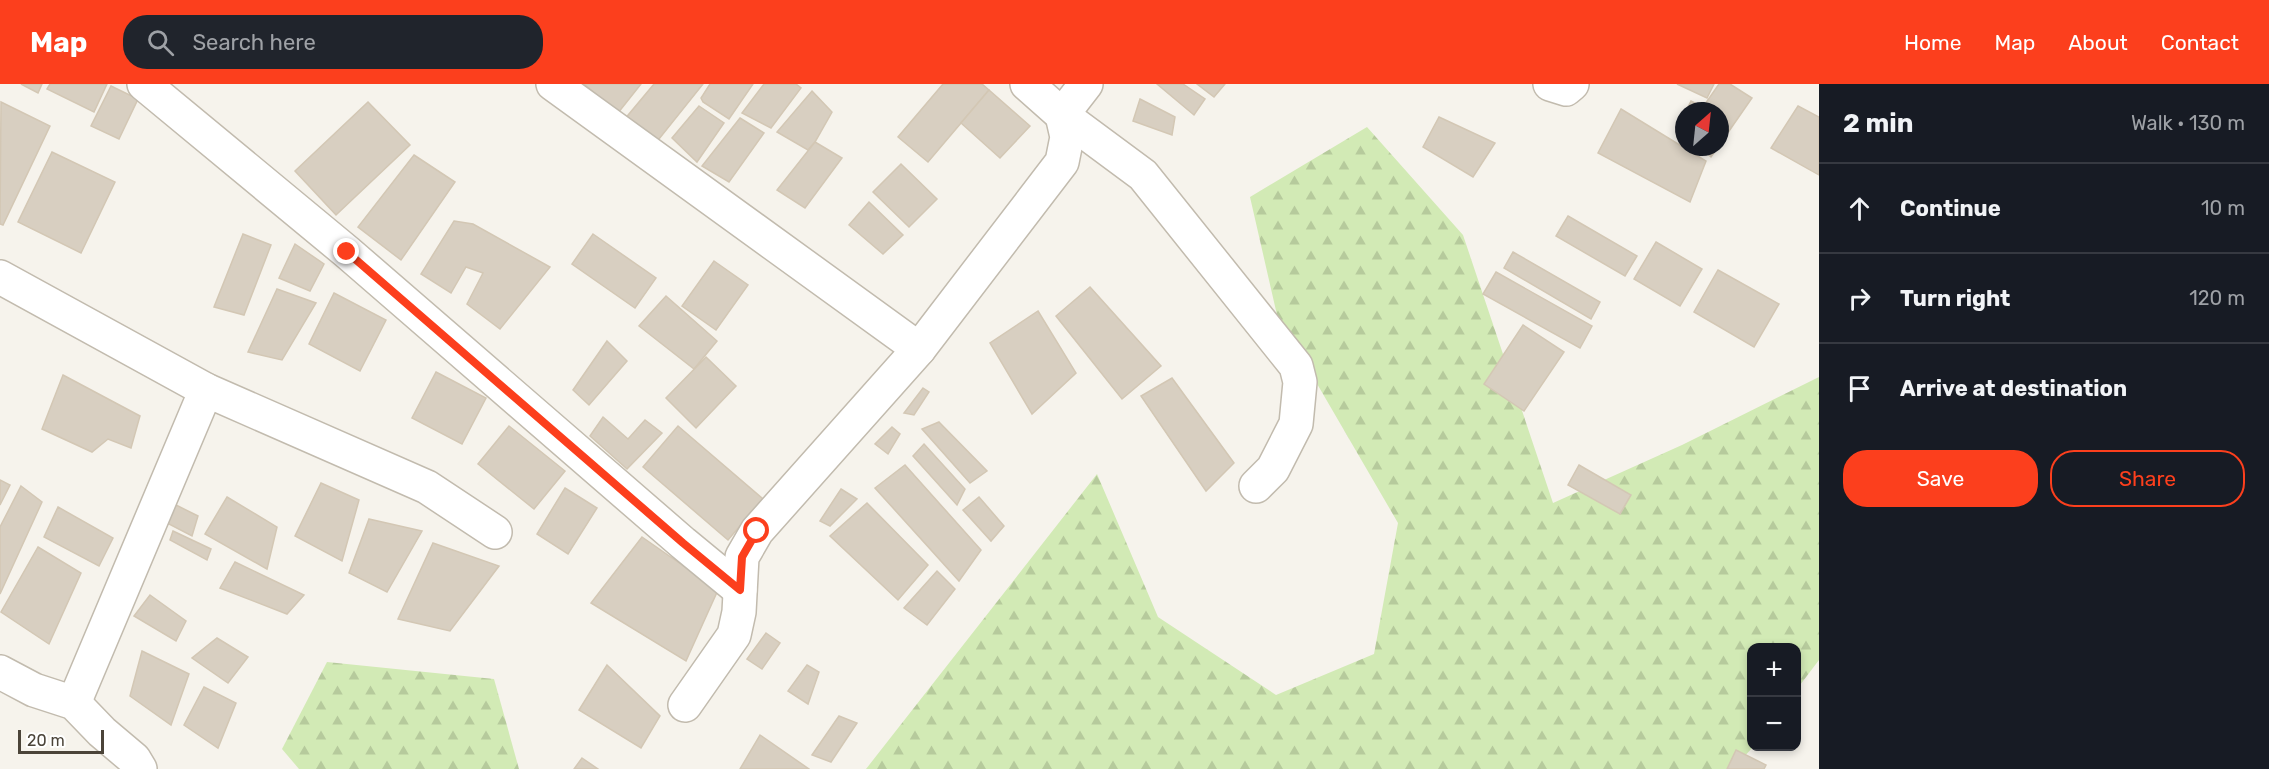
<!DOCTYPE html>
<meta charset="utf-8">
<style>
body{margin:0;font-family:Rubik,sans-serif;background:#20242c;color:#f1f3f6}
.controls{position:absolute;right:18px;bottom:18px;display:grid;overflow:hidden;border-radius:12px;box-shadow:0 3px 9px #0003}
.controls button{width:54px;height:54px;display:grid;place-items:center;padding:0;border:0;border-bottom:2px solid #363941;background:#171b24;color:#f1f3f6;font:30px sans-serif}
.compass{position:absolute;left:1675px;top:18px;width:54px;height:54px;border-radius:50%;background:#171b24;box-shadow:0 3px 9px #0003;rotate:27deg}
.scale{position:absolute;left:18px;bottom:15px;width:86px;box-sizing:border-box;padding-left:6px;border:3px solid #4b4439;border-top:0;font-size:16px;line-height:21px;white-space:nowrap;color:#4b4439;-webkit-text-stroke:4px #fff;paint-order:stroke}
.stop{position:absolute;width:18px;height:18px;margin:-14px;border:4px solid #fc3f1d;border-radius:50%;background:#fff}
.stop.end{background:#fc3f1d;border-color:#fff;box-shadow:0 2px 6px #0008}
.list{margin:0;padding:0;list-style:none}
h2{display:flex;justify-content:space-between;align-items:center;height:78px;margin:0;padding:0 24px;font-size:26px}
h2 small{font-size:20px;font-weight:400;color:#9ea1a6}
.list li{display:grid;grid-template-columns:39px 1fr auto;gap:18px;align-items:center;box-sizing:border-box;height:90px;padding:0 24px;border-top:2px solid #363941}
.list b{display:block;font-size:22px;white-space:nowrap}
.list em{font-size:20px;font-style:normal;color:#9ea1a6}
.actions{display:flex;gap:12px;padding:18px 24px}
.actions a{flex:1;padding:14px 0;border:2px solid #fc3f1d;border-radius:24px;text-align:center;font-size:21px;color:#fc3f1d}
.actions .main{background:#fc3f1d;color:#fff}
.icon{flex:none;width:33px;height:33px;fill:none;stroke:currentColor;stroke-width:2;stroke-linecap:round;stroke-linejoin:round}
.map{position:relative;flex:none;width:1819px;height:685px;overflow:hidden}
header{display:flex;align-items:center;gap:36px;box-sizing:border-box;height:84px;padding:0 30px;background:#fc3f1d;color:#fff}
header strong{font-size:28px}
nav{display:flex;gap:33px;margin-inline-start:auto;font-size:21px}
.search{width:420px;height:54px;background:#20242c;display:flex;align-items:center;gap:15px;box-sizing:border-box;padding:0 21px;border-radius:24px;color:#9ea1a6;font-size:22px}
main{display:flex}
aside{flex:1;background:#171b24}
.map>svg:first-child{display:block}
</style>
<header>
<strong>Map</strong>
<div class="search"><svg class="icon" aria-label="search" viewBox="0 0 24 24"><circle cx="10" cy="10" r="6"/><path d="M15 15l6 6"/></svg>Search here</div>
<nav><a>Home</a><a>Map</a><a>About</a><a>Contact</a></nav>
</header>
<main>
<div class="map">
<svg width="1819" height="685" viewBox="0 0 1819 685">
<defs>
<pattern id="forest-firs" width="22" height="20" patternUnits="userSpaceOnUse" patternTransform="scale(1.5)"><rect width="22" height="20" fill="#d2eab5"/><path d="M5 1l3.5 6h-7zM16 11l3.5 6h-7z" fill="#b6ca9c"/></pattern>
</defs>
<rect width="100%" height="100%" fill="#f6f3ec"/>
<g fill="url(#forest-firs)">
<polygon points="1367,43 1463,151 1553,419 1682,361 1819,293 1819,576 1797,605 1796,564 1752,564 1753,663 1733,685 866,685 1097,390 1158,533 1276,611 1374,570 1398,439 1277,231 1250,113"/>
<polygon points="327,578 494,595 519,685 299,685 282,665"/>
</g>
<g fill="#d8cfc1" stroke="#d3c7b4" stroke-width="1.5">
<polygon points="21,0 42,0 38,9"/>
<polygon points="50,0 107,0 94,28 47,5"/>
<polygon points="584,0 641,0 618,29"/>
<polygon points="654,0 703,0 655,60 624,36"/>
<polygon points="710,0 753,0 729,35 703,18 701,14"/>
<polygon points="764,0 796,0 801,4 771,44 742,29"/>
<polygon points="943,0 982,0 989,6 928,78 898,53"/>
<polygon points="1157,0 1183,0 1205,15 1194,31"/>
<polygon points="1197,0 1225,0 1214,13"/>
<polygon points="1677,0 1714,0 1707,14"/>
<polygon points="1719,0 1730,0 1752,14 1720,60 1720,27 1686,27 1691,17 1703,23"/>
<polygon points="111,2 138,15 119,55 91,42"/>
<polygon points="989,6 1030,42 1000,74 961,39"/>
<polygon points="812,7 832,28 815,58 808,66 777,48"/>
<polygon points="1140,15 1175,33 1172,51 1133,37"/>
<polygon points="1,18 50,42 3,141 0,140"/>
<polygon points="368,18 410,61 336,131 295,87"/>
<polygon points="699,22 724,39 697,78 672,54"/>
<polygon points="1798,22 1819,33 1819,91 1771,64"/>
<polygon points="1621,25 1706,77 1690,118 1598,69"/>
<polygon points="1684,32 1684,50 1678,45"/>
<polygon points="1439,33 1495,59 1473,93 1423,63"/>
<polygon points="740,34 764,49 729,98 702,82"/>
<polygon points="815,58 842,74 805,124 777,106"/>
<polygon points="1699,63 1718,63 1711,73"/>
<polygon points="52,68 115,98 81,169 18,138"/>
<polygon points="414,71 455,98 401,176 358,143"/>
<polygon points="901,80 937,115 909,143 873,108"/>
<polygon points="869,118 903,151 883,170 849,141"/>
<polygon points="1568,132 1637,172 1625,192 1556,152"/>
<polygon points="454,137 473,140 550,183 500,245 467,220 483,189 466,183 451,209 421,190"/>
<polygon points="243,150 271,161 244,231 214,223"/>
<polygon points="593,150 656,194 635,224 572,180"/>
<polygon points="1656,158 1702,185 1680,222 1634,195"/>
<polygon points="295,160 324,180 310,207 279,194"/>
<polygon points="1513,168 1600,218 1591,235 1504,184"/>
<polygon points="714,177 748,201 716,246 682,222"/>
<polygon points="1718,186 1779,220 1754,263 1694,228"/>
<polygon points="1496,188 1592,242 1580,264 1483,210"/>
<polygon points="1090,203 1161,282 1122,315 1056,232"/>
<polygon points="277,205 316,219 282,276 248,268"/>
<polygon points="334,209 386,236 360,287 309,260"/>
<polygon points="666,212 717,257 694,285 639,242"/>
<polygon points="1038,227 1076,289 1032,330 990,259"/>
<polygon points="1523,241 1564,268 1524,327 1484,300"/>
<polygon points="607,257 627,277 589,321 573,306"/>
<polygon points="706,273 736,302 696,344 666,314"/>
<polygon points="436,288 486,314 462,360 412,334"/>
<polygon points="63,291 140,332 131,364 108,355 92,368 42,345"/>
<polygon points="1172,294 1234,379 1206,407 1141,312"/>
<polygon points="923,304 929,308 914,331 904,329"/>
<polygon points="603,333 628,355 645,336 662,349 627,385 590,352"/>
<polygon points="939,338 987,387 970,399 922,345"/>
<polygon points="509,342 565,387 534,425 478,380"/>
<polygon points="678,342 763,415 728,456 643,383"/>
<polygon points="892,343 900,350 888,370 875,360"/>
<polygon points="924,360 965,405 957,421 913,372"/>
<polygon points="905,381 981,466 959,497 875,404"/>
<polygon points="1579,381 1631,411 1620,430 1568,401"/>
<polygon points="0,396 10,401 0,421"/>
<polygon points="321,399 359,416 342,477 295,452"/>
<polygon points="21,402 42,418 0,510 0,443"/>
<polygon points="565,404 597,424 568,470 537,450"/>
<polygon points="841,405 857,415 830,442 820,437"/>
<polygon points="227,413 277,443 267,485 205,450"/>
<polygon points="979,413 1004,442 991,457 963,426"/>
<polygon points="867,419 928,481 898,516 830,452"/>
<polygon points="174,420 198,432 192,452 165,438"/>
<polygon points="58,423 113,454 99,482 44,453"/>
<polygon points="369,435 422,447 387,508 349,489"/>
<polygon points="173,447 211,465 207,476 170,456"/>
<polygon points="642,453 718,506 686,577 591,519"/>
<polygon points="433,459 499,482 450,547 398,535"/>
<polygon points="38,463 81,489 49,560 1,528"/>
<polygon points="235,478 304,511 287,530 220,504"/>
<polygon points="937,487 955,505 927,541 904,524"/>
<polygon points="150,511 186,537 176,557 134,532"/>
<polygon points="766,549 780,559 762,585 747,575"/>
<polygon points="217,554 248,573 228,599 192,574"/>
<polygon points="142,567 189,590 171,641 130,612"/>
<polygon points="607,581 660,632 641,664 579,626"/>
<polygon points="807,581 819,588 808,620 788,607"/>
<polygon points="204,603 236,619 218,664 184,641"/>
<polygon points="839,632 857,639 831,678 812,671"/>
<polygon points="760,651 809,685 740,685"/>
<polygon points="1736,666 1766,681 1764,685 1727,685"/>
<polygon points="582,674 598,685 574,685"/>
</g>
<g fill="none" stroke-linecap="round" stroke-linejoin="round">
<g stroke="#c2bbae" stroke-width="36">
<g id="street">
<polyline points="144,0 347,168 683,459 740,506"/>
<polyline points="553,0 919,265"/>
<polyline points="1027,0 1062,31 1143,91 1296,282 1300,298 1296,340 1273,385 1256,402"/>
<polyline points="1550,0 1566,5 1572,0"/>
<polyline points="0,193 206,306 427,403 495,448"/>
<polyline points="0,588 34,606 74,619 102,648 134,675 140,685"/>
<polyline points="74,619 206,306"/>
<polyline points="685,621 734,551 739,528 742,473 757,447 919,265 1062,78 1067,53 1062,31 1086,0"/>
</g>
</g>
<use href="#street" stroke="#fff" stroke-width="33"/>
</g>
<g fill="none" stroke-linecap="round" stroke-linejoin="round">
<polyline stroke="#fc3f1d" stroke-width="8" points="347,168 683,459 740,506 742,473 757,447"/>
</g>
</svg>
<div class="controls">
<button>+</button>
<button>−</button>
</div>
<svg class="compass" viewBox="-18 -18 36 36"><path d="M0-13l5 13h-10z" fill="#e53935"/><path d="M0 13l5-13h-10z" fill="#9ea1a6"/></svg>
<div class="scale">20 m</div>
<div class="stop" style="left:757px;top:447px"></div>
<div class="stop end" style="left:347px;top:168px"></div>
</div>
<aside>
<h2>2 min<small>Walk · 130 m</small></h2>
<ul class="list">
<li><svg class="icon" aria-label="ahead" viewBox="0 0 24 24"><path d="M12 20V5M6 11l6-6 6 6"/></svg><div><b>Continue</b></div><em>10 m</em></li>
<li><svg class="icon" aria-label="right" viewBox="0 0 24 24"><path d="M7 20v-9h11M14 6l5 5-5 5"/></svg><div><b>Turn right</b></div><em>120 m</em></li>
<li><svg class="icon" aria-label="arrive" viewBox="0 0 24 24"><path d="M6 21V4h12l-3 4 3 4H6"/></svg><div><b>Arrive at destination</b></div></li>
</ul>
<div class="actions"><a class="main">Save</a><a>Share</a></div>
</aside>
</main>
